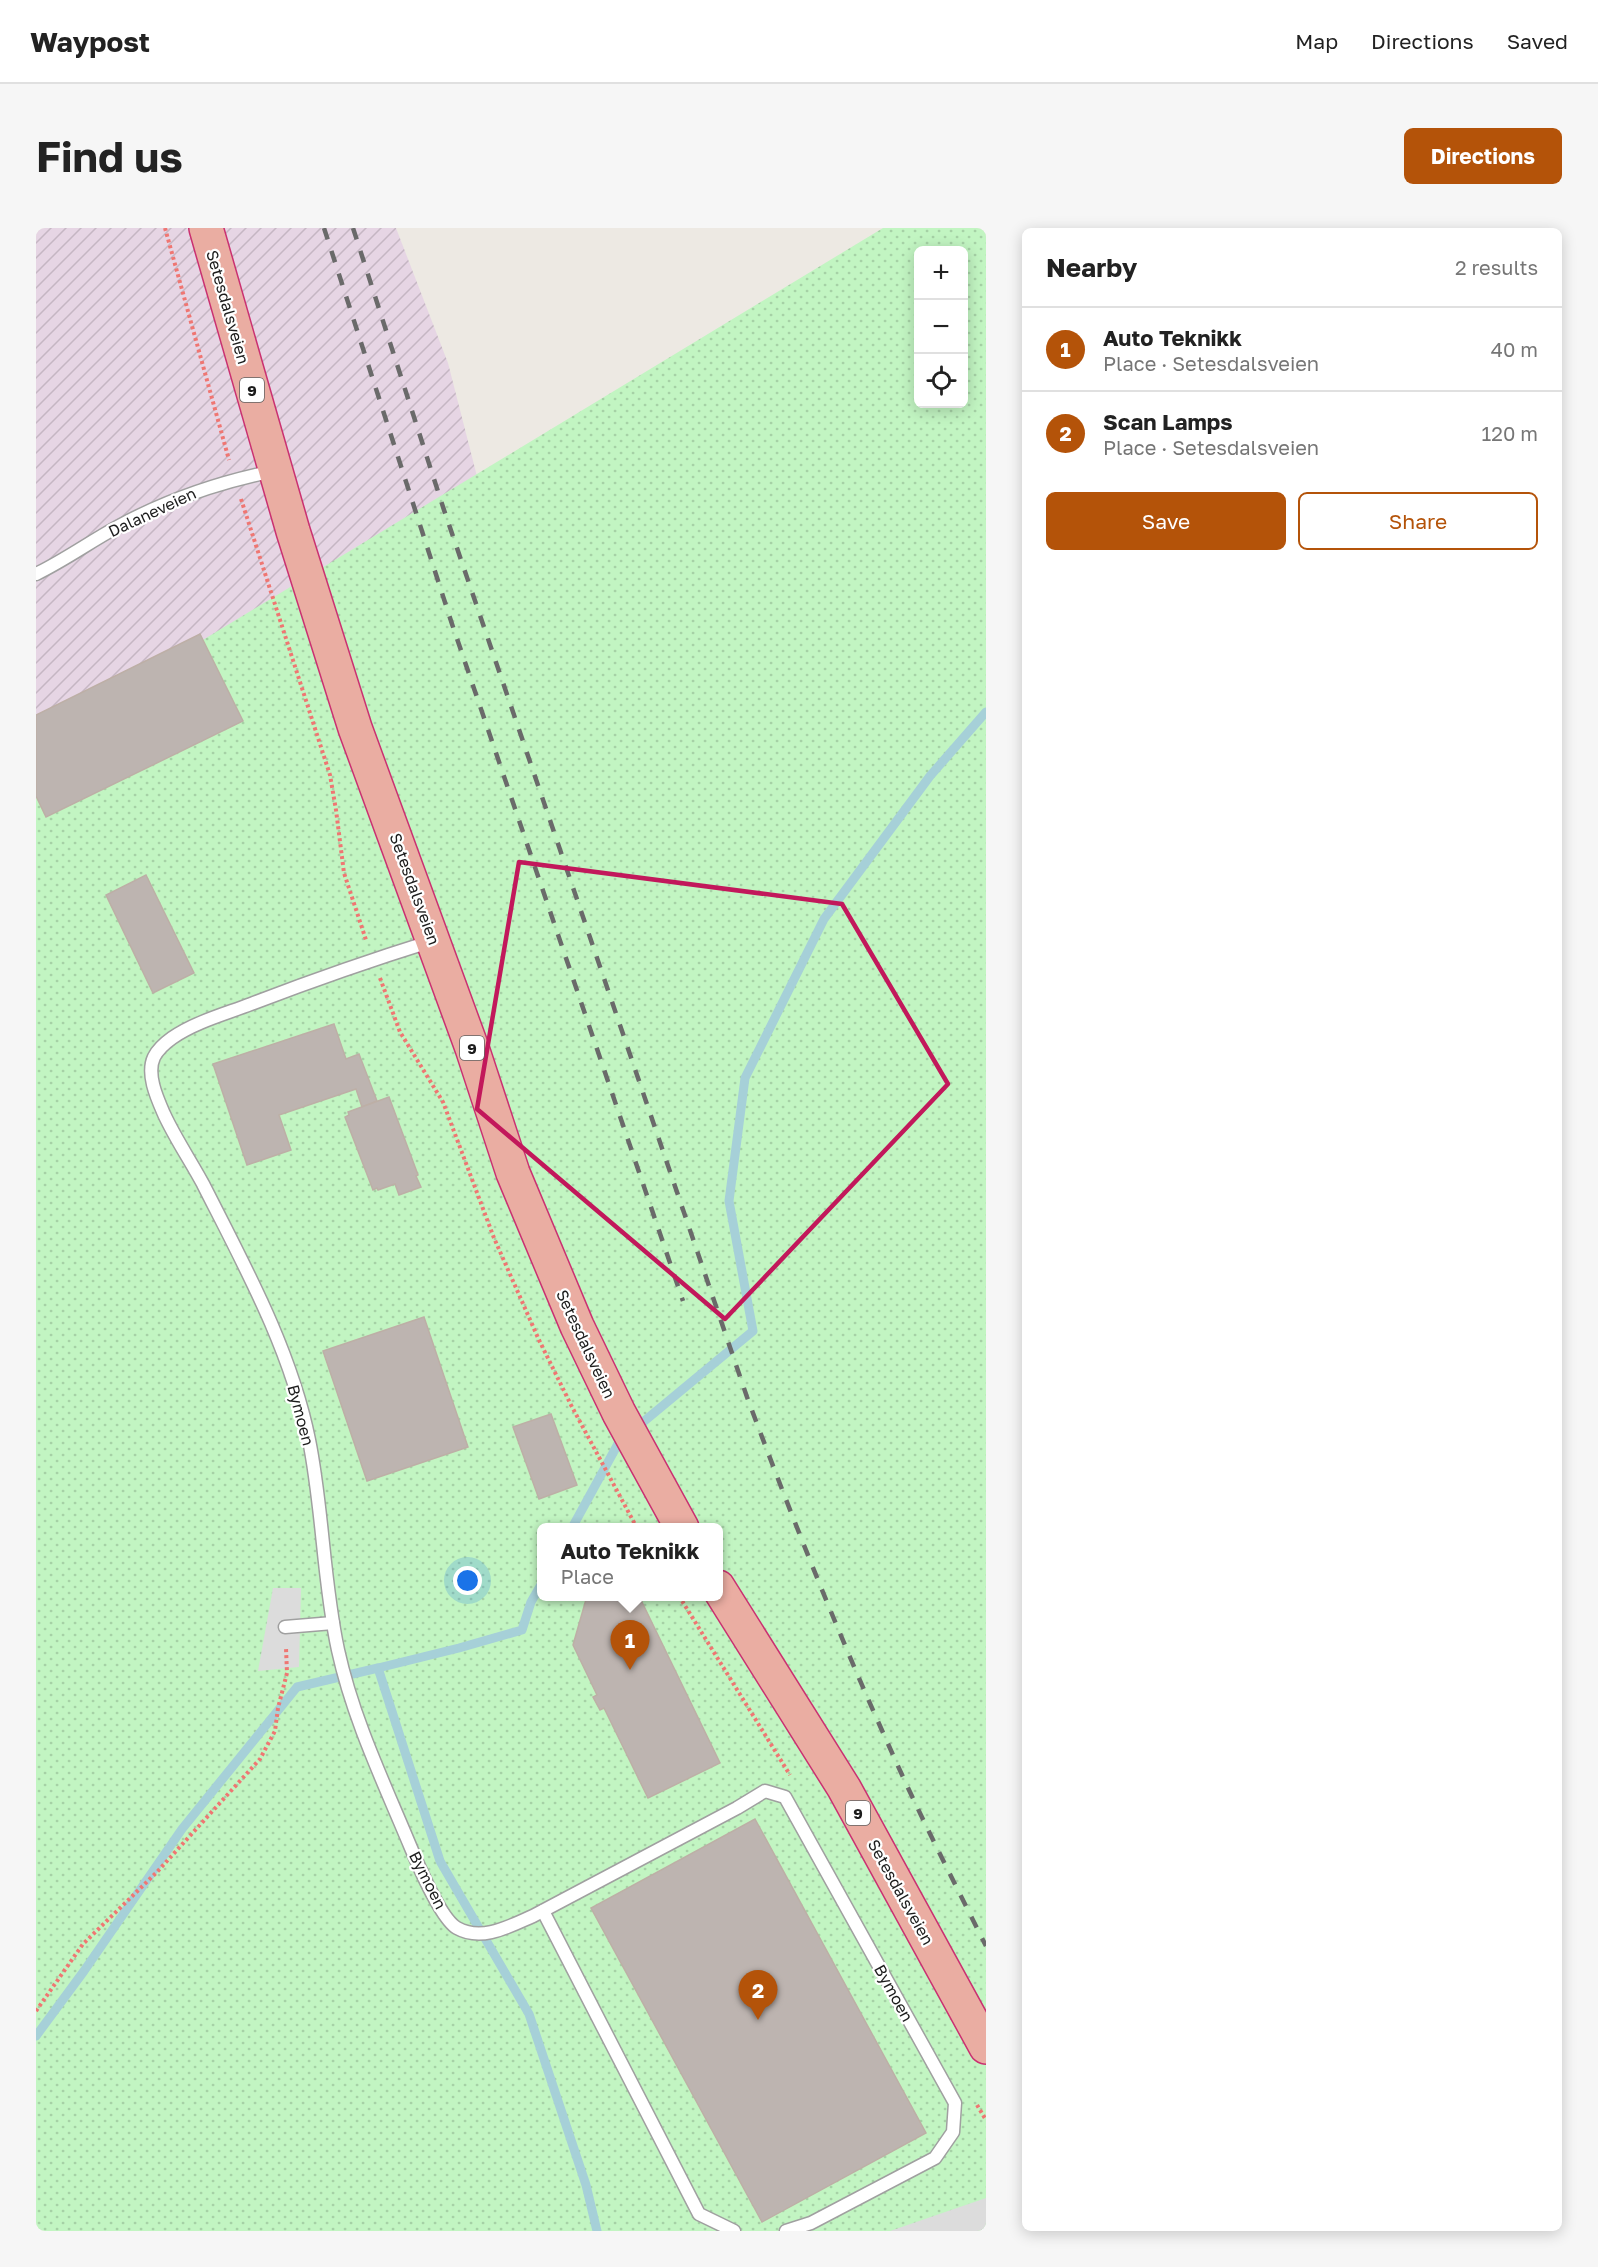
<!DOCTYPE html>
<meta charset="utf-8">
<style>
body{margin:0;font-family:"Golos Text",sans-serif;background:#f6f6f6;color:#222}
.controls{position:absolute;right:18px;top:18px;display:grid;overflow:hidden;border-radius:9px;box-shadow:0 3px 15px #0003}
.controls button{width:54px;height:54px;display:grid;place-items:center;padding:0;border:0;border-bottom:2px solid #e0e0e0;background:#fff;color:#222;font:30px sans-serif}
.you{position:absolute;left:432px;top:1353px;width:21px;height:21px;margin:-15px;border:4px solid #fff;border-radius:50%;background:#1a73e8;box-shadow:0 0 0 9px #1a73e833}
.badge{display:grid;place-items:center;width:39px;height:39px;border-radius:50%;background:#b45309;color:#fff;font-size:20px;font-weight:700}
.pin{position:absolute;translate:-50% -50px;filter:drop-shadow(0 2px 3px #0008)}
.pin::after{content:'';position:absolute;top:32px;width:21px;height:18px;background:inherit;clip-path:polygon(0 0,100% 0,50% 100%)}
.popup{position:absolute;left:501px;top:1295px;width:186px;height:78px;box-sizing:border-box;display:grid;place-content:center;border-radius:9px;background:#fff;filter:drop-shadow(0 2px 4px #0005);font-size:20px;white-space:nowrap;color:#767676}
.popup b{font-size:22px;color:#222}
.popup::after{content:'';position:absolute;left:50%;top:100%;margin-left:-12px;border:12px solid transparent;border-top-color:#fff}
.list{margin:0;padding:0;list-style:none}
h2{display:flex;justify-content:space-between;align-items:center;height:78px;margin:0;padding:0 24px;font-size:26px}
h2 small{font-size:20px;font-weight:400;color:#767676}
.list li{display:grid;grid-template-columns:39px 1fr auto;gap:18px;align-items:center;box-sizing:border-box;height:84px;padding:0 24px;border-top:2px solid #e0e0e0}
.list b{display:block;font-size:22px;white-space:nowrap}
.list p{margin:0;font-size:20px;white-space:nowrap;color:#767676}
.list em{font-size:20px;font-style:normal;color:#767676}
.actions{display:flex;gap:12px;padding:18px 24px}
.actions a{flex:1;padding:14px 0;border:2px solid #b45309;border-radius:9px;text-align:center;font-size:21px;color:#b45309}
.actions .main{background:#b45309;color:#fff}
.icon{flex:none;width:33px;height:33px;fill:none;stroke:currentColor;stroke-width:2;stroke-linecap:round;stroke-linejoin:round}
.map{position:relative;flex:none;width:950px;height:2003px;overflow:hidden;border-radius:9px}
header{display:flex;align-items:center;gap:36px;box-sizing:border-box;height:84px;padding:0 30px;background:#fff;border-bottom:2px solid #e0e0e0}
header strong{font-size:28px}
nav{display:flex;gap:33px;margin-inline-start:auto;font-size:21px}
.intro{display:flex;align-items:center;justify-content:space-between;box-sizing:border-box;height:144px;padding:0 36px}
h1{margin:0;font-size:42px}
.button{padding:15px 27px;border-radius:9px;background:#b45309;color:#fff;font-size:21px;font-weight:700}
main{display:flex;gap:36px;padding:0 36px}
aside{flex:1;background:#fff;border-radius:9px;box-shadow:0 3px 15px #0003}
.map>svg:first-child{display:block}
</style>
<header>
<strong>Waypost</strong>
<nav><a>Map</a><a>Directions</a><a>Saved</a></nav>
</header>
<div class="intro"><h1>Find us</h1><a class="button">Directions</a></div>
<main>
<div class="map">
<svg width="950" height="2003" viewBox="0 0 950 2003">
<defs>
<pattern id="industrial-furrows" width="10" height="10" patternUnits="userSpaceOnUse" patternTransform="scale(1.5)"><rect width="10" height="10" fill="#e6d5e4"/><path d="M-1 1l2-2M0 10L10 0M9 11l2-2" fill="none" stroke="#c5b6c3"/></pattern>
<pattern id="park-dots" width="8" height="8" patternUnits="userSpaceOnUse" patternTransform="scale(1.5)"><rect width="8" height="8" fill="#c2f5c2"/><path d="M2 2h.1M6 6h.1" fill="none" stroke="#a6d1a6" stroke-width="1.8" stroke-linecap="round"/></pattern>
</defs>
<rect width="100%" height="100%" fill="#ede9e3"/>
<polygon fill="url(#industrial-furrows)" points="0,0 360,0 412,135 456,307 506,1300 0,774"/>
<path fill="url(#park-dots)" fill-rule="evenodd" d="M847,0H950V2003H0V513ZM882,22H927V176H882ZM506,1300H682V1368H506Z"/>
<g fill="#dcdcdc">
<polygon points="237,1360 265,1360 263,1439 222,1443"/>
<polygon points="950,1970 950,2003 854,2003"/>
</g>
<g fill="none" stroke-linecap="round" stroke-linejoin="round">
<g stroke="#a6d0d8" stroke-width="9">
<polyline points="536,1300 583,1214 717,1103 693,973 709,850 788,691 894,548 950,484"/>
<polyline points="342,1440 423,1420 486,1402 495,1374 506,1355"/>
<polyline points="0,1808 48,1743 146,1601 261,1459 342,1440 404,1633 493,1786 550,1957 561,2003"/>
</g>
</g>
<g fill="#bdb4b0" stroke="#bdafa6" stroke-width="1.5">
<polygon points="164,406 207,493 10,589 0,568 0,487"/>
<polygon points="110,647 158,745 117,765 70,667"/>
<polygon points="298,796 310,831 323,826 341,873 326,879 320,861 243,887 255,922 211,937 177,836"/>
<polygon points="353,869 382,947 380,948 385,959 363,967 359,956 342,962 341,960 337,962 309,889 313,887 312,884"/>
<polygon points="388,1089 432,1219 331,1253 287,1123"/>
<polygon points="515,1186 541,1257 503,1271 477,1199"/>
<polygon points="551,1368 603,1368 684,1535 612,1570 568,1480 564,1482 557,1469 561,1467 537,1417"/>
<polygon points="719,1591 890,1905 726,1994 555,1680"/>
</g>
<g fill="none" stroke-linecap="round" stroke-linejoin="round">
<g stroke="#a0a0a0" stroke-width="15">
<g id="service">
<path d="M0,346C29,332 55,313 83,298C133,271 183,254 238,243"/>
<path d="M396,713C335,732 275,753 215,776C189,786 159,794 136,810C129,815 122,821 118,829C110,846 121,870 128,886C139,910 154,932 167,956C208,1037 255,1122 273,1212C287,1281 287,1353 302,1422C317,1491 348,1555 375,1620C383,1639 405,1691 421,1700C446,1714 474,1698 497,1688L701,1580L729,1563L749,1569L919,1875L917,1904L899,1930L775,1995L750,2003"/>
<polyline points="249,1399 297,1395"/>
<polyline points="507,1683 663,1986 698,2003"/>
</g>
</g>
<g stroke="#ca3171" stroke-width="36">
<g id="trunk">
<polyline points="170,0 257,303 319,500 436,820 477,945 541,1098 583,1185 646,1300"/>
<polyline points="682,1359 808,1560 950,1819"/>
</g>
</g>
<g stroke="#ef7672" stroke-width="4" stroke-dasharray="3 3" stroke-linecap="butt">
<polyline points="129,0 193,232"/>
<polyline points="205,271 294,547 300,582 308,645 330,712"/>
<polyline points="344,750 364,804 407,874 458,1010 503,1112 535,1177 601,1300"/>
<polyline points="643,1368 754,1547"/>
<polyline points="0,1783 47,1716 121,1644 224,1531 239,1503 242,1480 251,1445 250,1420"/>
<polyline points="941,1877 950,1892"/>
</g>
<use href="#service" stroke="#fff" stroke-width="12"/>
<use href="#trunk" stroke="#eaada2" stroke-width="33"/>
<g stroke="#6a6a6a" stroke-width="4.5" stroke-dasharray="12 12" stroke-linecap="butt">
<polyline points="288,0 416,396 647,1073"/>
<path d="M317,0L408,282L711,1169C755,1287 801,1403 853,1518C883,1586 917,1652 950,1718"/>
</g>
</g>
<path fill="none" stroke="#c2185b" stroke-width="4.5" stroke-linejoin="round" d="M483,634L806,676L912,856L689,1091L441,881Z"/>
<g text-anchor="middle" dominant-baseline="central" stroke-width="4.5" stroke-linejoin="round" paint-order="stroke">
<g fill="#fff" stroke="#606060" stroke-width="1.5">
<rect x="204" y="150" width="24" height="24" rx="4.5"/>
<rect x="424" y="808" width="24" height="24" rx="4.5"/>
<rect x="810" y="1573" width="24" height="24" rx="4.5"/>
</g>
<g font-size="15" font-weight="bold" fill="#1c1c1c">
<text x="216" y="162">9</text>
<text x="436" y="820">9</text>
<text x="822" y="1585">9</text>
</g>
<g font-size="16" fill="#1c1c1c" stroke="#fff">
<text transform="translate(192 79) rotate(74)">Setesdalsveien</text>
<text transform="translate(116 284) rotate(-25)">Dalaneveien</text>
<text transform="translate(379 661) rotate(70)">Setesdalsveien</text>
<text transform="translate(550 1116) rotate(65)">Setesdalsveien</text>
<text transform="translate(265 1187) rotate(75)">Bymoen</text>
<text transform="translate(392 1652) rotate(63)">Bymoen</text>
<text transform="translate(865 1664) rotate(61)">Setesdalsveien</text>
<text transform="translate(858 1765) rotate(61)">Bymoen</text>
</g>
</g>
</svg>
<div class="controls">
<button>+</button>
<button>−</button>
<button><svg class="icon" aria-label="locate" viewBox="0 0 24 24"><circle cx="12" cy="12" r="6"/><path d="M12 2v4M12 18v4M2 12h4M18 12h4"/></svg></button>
</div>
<div class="you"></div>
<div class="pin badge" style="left:594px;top:1442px">1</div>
<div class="popup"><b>Auto Teknikk</b>Place</div>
<div class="pin badge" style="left:722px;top:1792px">2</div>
</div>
<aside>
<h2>Nearby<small>2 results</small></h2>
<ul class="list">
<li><span class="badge">1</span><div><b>Auto Teknikk</b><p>Place · Setesdalsveien</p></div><em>40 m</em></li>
<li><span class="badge">2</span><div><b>Scan Lamps</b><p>Place · Setesdalsveien</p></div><em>120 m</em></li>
</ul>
<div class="actions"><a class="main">Save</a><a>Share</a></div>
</aside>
</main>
